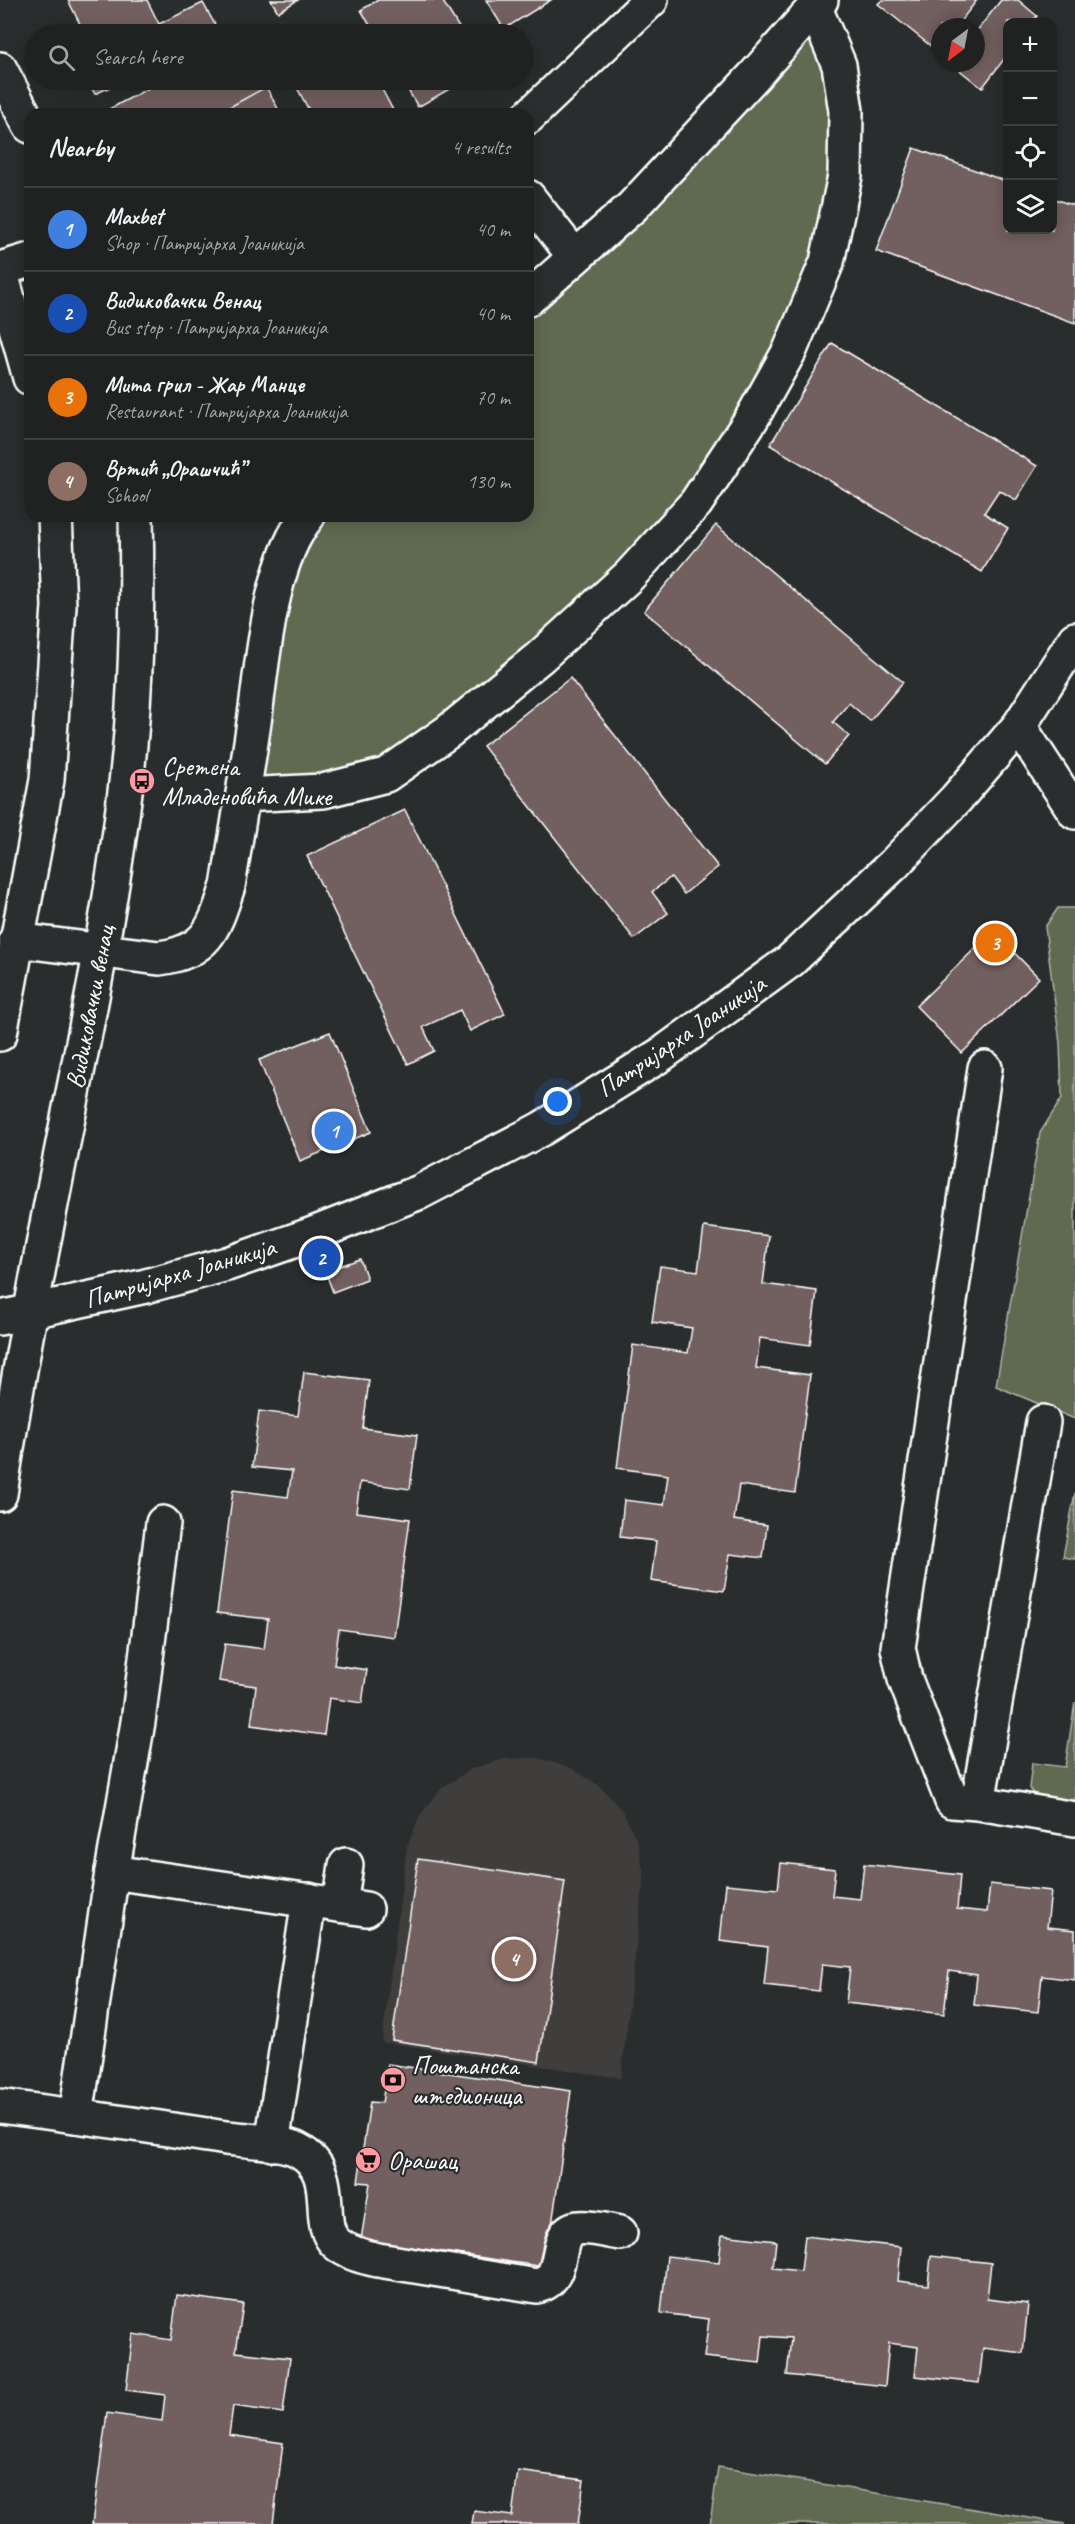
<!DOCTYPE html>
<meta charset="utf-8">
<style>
body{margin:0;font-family:Caveat,sans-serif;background:#2d2f2f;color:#f1f3f6}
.controls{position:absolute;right:18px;top:18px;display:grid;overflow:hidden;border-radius:12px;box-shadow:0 3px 15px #0003}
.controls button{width:54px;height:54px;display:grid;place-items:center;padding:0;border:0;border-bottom:2px solid #3d3f40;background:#202222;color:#f1f3f6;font:30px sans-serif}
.compass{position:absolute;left:931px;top:18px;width:54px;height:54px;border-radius:50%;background:#202222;box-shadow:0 3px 15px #0003;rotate:212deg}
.you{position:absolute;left:558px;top:1102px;width:21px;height:21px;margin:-15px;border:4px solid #fff;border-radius:50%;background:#1a73e8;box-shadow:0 0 0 9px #1a73e833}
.badge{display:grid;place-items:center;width:39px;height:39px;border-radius:50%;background:#b45309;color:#fff;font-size:20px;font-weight:700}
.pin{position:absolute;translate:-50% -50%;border:3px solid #fff;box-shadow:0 2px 6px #0006}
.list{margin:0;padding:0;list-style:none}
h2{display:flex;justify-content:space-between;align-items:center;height:78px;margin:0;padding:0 24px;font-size:26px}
h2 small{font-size:20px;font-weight:400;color:#a2a4a5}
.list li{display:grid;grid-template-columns:39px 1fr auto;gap:18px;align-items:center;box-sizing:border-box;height:84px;padding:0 24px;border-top:2px solid #3d3f40}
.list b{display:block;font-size:22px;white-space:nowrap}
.list p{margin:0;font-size:20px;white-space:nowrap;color:#a2a4a5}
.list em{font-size:20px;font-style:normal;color:#a2a4a5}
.icon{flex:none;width:33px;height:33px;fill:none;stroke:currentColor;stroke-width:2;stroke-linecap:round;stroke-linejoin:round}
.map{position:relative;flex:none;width:1075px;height:2524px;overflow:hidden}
.search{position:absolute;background:#202222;box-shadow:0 3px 15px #0003;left:24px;top:24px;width:510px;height:66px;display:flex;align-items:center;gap:15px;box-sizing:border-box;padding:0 21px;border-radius:33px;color:#a2a4a5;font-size:22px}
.panel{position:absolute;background:#202222;box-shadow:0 3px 15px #0003;left:24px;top:108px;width:510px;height:414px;border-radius:18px}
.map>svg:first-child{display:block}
</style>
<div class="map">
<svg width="1075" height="2524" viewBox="0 0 1075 2524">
<rect width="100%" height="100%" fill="#2a2d2e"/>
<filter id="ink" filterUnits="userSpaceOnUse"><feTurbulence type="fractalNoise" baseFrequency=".0167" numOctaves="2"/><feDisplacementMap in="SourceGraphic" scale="12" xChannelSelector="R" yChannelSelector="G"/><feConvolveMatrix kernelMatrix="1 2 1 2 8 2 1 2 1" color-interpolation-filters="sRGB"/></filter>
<g filter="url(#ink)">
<polygon fill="#403c3d" points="538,1758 571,1768 600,1786 623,1812 638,1843 644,1876 621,2078 382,2042 407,1846 421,1814 442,1788 471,1769 504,1759"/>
<g fill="#606a51" stroke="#b0b4a8" stroke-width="1.5">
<polygon points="815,8 839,65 827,262 696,503 386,775 243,795 308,516 528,516 528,302"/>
<polygon points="1058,908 1075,908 1075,1419 996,1386 1040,1133 1062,1098 1060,1043 1045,927"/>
<polygon points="1075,1493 1075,1559 1063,1557"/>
<polygon points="1075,1702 1075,1804 1036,1797 1029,1788 1032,1763 1065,1767"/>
<polygon points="718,2467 1065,2524 710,2524"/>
</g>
<g fill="#725f5f" stroke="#fff" stroke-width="1.5">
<polygon points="68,0 147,0 159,24 203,3 219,32 215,34 85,34"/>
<polygon points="271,0 298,0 278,12"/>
<polygon points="378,0 442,0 463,34 375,34 361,10"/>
<polygon points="486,0 551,0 504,29"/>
<polygon points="882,0 977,0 956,27 940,27 940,47 937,51 878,4"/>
<polygon points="1001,0 1018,0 1037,16 1032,22 1008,22 1008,54 982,88 952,64 976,63 976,32"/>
<polygon points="87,80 125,80 95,94"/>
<polygon points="164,80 276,80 278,82 217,114 100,114"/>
<polygon points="293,80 377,80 395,114 311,114"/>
<polygon points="402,80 465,80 418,107"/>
<polygon points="266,87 281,114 217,114"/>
<polygon points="914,148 1008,182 1008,230 1052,230 1052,198 1075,206 1075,323 876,251"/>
<polygon points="832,343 1037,466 1016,500 999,490 984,513 1008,528 982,572 770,445"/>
<polygon points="716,525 903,682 870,721 849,703 833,722 849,736 825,764 644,611"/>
<polygon points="570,678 718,867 684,894 671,877 652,892 668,913 634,939 483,746"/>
<polygon points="405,810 505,1014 470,1031 460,1010 423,1027 434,1051 408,1064 307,856"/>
<polygon points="993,931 1039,978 962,1053 916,1006"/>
<polygon points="330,1032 371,1132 300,1161 259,1060"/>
<polygon points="704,1227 769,1236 763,1284 817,1291 810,1345 760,1338 756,1368 810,1375 795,1493 739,1485 734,1520 767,1525 763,1558 730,1554 724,1591 651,1581 656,1541 620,1537 624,1500 664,1505 668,1475 617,1468 633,1345 688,1353 692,1328 652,1322 660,1266 698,1271"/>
<polygon points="360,1259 367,1279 333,1292 325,1271"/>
<polygon points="304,1372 369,1380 363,1428 417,1435 410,1489 360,1482 356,1512 410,1519 394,1637 339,1629 334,1665 367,1670 362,1703 329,1698 324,1735 251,1725 256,1686 219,1681 225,1644 264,1649 268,1619 217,1613 233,1490 288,1497 292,1471 252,1467 259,1411 298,1416"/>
<polygon points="418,1859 565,1881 539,2062 392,2040"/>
<polygon points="781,1863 835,1869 832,1896 860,1899 864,1864 960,1875 957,1909 987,1912 990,1884 1051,1891 1047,1927 1075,1930 1075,1980 1042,1976 1038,2012 974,2005 977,1975 949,1971 944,2014 846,2003 850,1967 822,1964 819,1991 764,1985 768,1947 720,1941 726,1884 778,1889"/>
<polygon points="388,2064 571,2091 546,2267 361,2240 370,2183 358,2182 370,2102 382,2103"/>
<polygon points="722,2235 776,2241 773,2268 801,2271 805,2236 901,2247 898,2281 928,2285 931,2256 991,2263 987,2299 1028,2304 1023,2353 983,2348 979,2383 915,2376 918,2347 889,2343 885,2386 787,2375 791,2338 763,2336 760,2363 704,2357 709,2319 661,2313 667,2256 719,2262"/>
<polygon points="177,2295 243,2304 236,2352 290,2358 283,2413 233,2406 229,2435 283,2443 273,2524 92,2524 107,2413 162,2421 165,2395 126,2390 133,2334 171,2340"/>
<polygon points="518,2471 584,2480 578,2524 472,2524 474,2511 512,2516"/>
</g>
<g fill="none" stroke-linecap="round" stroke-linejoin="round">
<g stroke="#fff" stroke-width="38">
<g id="minor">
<polyline points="0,69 30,126"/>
<polyline points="528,117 651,0"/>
<polyline points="528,197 575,257"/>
<polyline points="0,269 30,260"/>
<polyline points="0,270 30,378"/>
<polyline points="528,299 632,207 755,75 821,0"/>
<polyline points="1019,726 1075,812"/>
<polyline points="243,795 323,791 386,775 449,731 540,657 629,576 696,503 752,418 790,350 827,262 845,176 846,111 839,65 815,8"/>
<path d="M16,940L159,958C208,952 214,928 228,886C237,831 246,777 254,722C263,662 269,563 308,516"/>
<polyline points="0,1034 47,780 59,606 55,516"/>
<polyline points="985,1068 898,1648 905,1679 952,1801 978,1803 1075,1819"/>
<path d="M0,1494C21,1353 49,1213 77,1073C97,974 116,875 127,774C137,688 138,602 136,516"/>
<polyline points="978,1803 1043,1422"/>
<polyline points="112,1872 366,1909"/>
<polyline points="340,1905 346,1865"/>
<path d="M0,2106C76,2116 151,2126 226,2138C244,2140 284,2142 298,2150C341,2173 313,2222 336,2243C347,2253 364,2257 378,2260L537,2286C570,2279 550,2233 577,2228C591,2226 607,2231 620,2233"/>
<polyline points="76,2116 112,1872 138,1722 163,1523"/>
<polyline points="272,2144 309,1900"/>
</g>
</g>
<g stroke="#fff" stroke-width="38">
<polyline id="major" points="0,1318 146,1286 227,1264 313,1234 420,1192 541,1129 662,1054 790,961 894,864 956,799 1019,726 1075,639"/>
</g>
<use href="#minor" stroke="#2a2d2e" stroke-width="33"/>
<use href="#major" stroke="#2a2d2e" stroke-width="33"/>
</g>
</g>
<defs>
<g id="bus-disc" transform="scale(1.35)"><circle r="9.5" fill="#ff9aa2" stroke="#2a2d2e"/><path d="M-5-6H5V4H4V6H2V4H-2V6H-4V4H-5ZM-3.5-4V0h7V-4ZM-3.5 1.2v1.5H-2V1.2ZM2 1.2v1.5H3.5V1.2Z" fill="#111"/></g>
<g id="bank-disc" transform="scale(1.35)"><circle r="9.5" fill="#ff9aa2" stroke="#2a2d2e"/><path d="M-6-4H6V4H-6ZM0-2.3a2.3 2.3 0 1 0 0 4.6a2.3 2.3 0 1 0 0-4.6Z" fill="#111"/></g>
<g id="supermarket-disc" transform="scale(1.35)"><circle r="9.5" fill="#ff9aa2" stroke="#2a2d2e"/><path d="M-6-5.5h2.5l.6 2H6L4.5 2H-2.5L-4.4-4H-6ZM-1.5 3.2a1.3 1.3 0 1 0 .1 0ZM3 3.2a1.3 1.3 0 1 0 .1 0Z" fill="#111"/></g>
</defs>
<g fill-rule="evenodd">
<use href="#bus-disc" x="142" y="781"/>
<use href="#bank-disc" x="393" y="2080"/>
<use href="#supermarket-disc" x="368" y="2160"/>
</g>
<g text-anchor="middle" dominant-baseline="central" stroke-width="4.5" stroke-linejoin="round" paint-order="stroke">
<g font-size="26" fill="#fff" stroke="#2a2d2e" text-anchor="start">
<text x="162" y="766">Сретена<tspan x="162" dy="30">Младеновића Мике</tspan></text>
<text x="412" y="2065">Поштанска<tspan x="412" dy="30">штедионица</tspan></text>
<text x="388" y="2160">Орашац</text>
</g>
<g font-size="26" fill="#fff" stroke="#2a2d2e">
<text transform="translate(90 1007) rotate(-79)">Видиковачки венац</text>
<text transform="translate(681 1036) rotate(-34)">Патријарха Јоаникија</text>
<text transform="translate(180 1273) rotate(-16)">Патријарха Јоаникија</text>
</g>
</g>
</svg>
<div class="controls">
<button>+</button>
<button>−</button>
<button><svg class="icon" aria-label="locate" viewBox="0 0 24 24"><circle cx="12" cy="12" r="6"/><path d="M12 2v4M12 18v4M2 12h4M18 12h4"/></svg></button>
<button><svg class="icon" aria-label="layers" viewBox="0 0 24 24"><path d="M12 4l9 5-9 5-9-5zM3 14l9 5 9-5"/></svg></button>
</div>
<svg class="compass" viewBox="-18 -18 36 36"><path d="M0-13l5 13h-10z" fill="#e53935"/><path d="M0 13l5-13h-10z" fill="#a2a4a5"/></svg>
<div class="you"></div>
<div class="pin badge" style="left:334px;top:1131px;background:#3f7fe0">1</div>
<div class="pin badge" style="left:321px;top:1258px;background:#1a4fb4">2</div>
<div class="pin badge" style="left:995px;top:943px;background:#e8710a">3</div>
<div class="pin badge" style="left:514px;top:1959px;background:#8d6e63">4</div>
<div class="search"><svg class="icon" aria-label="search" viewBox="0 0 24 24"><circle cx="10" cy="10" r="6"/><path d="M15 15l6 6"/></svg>Search here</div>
<section class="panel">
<h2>Nearby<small>4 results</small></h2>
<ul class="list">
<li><span class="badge" style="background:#3f7fe0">1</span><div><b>Maxbet</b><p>Shop · Патријарха Јоаникија</p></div><em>40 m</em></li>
<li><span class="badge" style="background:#1a4fb4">2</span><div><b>Видиковачки Венац</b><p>Bus stop · Патријарха Јоаникија</p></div><em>40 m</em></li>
<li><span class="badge" style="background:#e8710a">3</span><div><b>Мита грил - Жар Манце</b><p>Restaurant · Патријарха Јоаникија</p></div><em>70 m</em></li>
<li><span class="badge" style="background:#8d6e63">4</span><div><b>Вртић „Орашчић”</b><p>School</p></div><em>130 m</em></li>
</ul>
</section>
</div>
